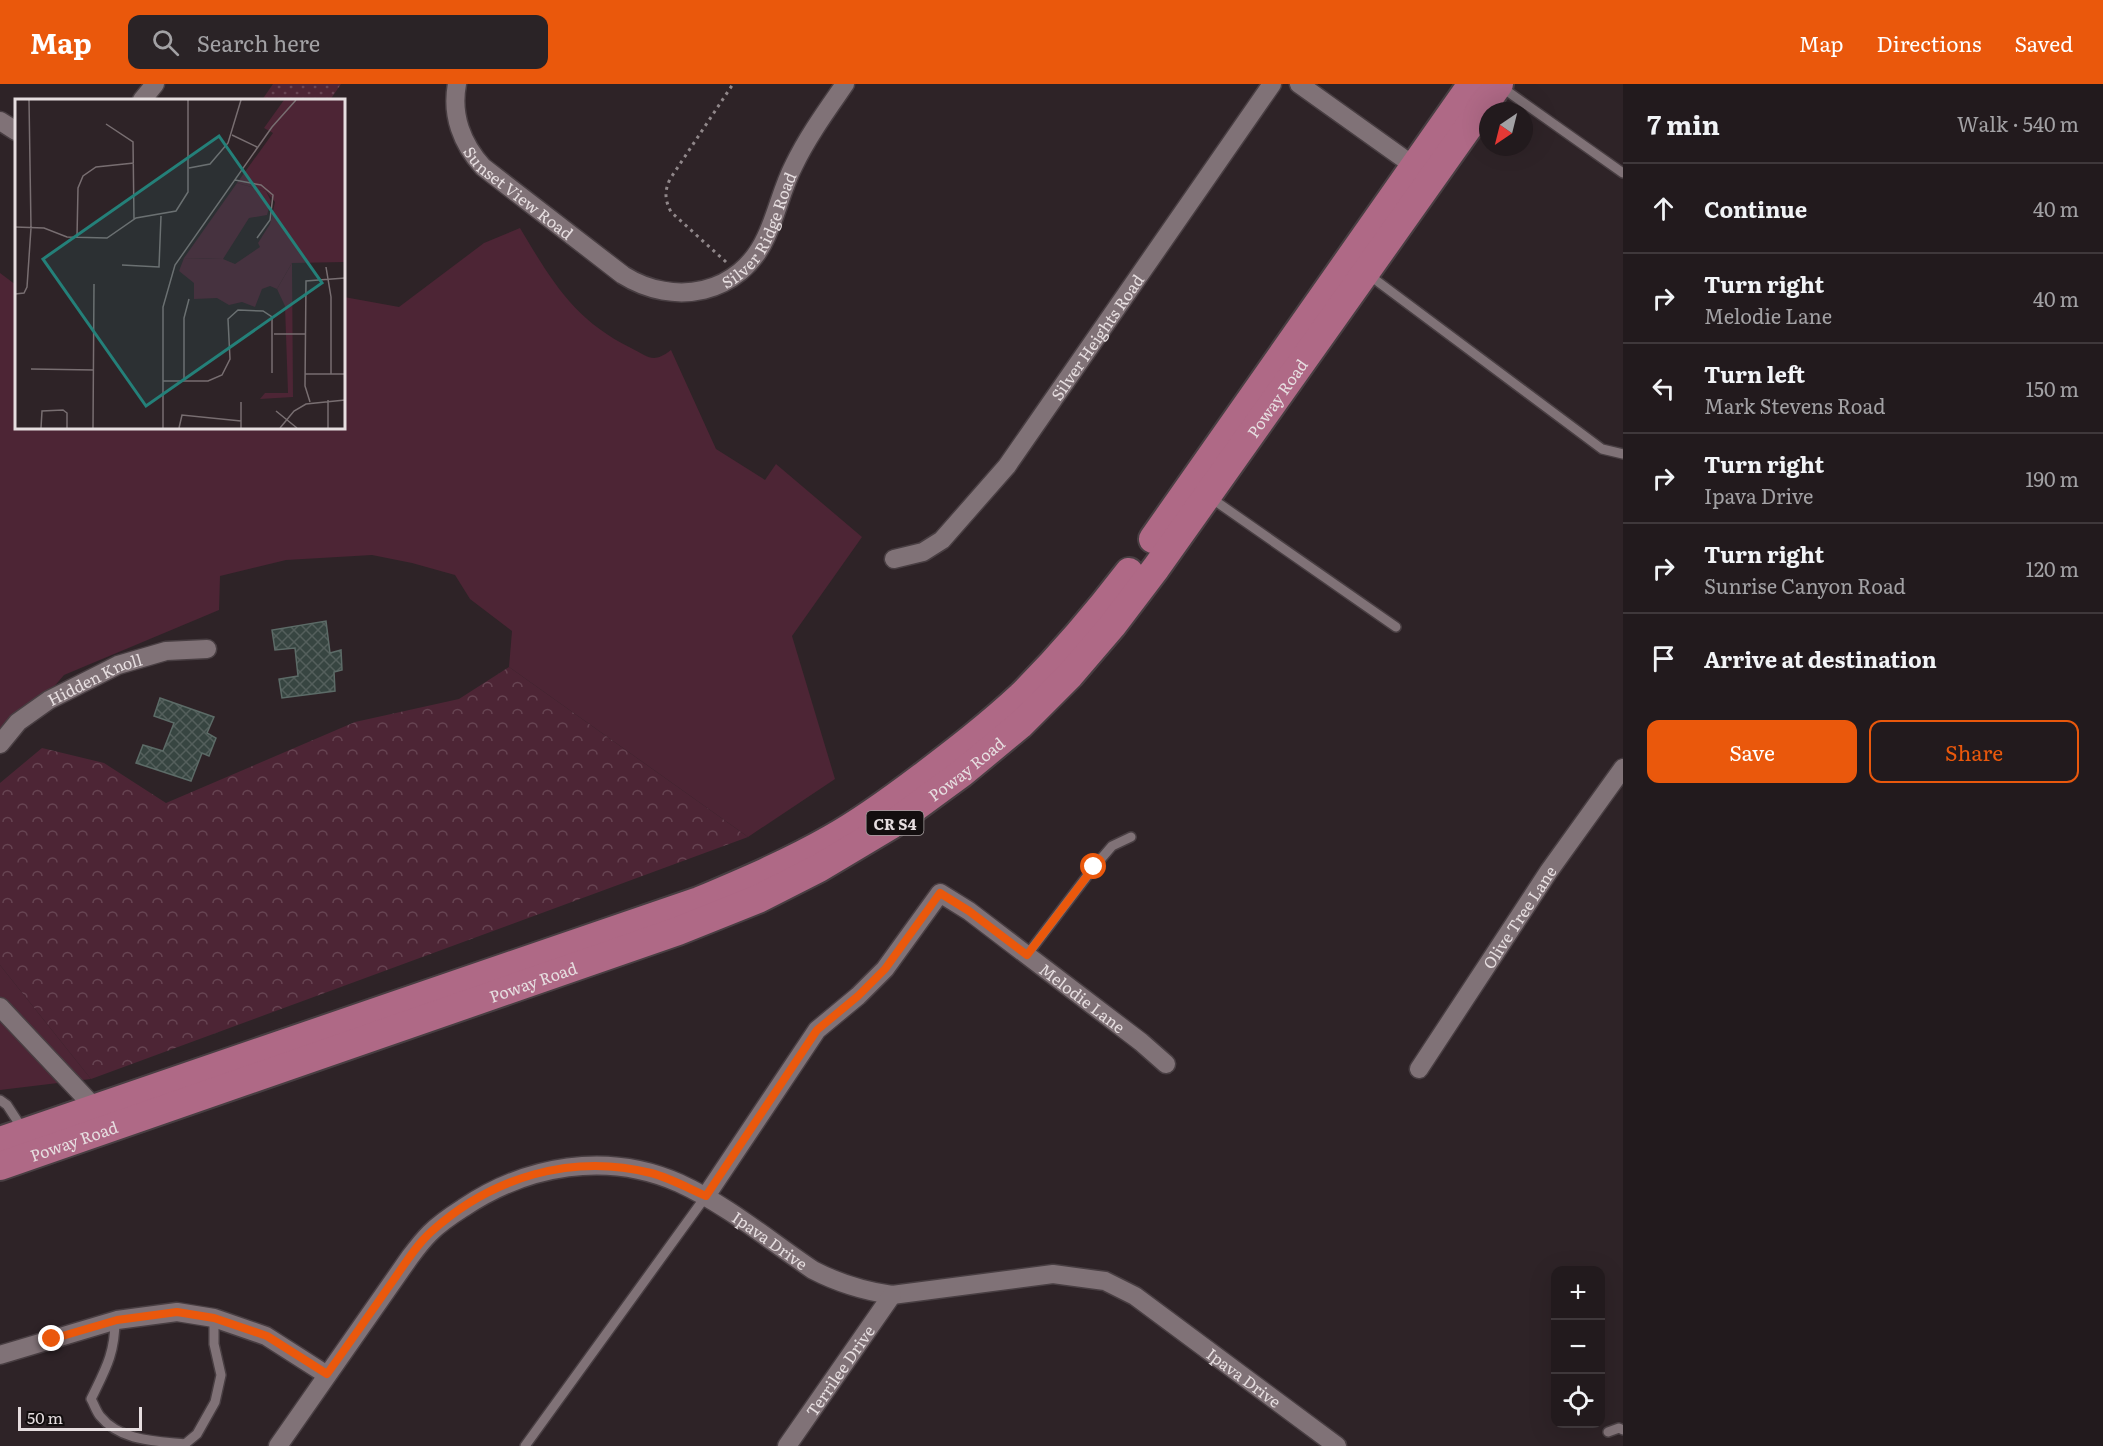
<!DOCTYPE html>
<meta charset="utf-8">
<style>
body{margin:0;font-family:Literata,serif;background:#2a2326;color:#f1f3f6}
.controls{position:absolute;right:18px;bottom:18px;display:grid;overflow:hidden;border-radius:12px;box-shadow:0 6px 24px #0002}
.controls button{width:54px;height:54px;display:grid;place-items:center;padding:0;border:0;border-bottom:2px solid #3f383b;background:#221a1d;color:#f1f3f6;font:30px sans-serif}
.compass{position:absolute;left:1479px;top:18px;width:54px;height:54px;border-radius:50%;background:#221a1d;box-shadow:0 6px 24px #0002;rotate:215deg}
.scale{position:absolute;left:18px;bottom:15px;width:124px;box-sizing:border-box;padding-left:6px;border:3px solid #e6dee0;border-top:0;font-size:16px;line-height:21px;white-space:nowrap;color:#e6dee0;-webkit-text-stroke:4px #130e0f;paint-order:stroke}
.stop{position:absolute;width:18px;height:18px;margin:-14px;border:4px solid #ea580c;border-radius:50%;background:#fff}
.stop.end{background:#ea580c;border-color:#fff;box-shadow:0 2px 6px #0008}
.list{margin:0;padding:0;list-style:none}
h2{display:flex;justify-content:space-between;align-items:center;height:78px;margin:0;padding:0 24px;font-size:26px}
h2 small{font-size:20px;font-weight:400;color:#a2a1a4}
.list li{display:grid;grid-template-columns:39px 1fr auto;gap:18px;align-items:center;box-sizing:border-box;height:90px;padding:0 24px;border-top:2px solid #3f383b}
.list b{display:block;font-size:22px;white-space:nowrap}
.list p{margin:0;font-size:20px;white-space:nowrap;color:#a2a1a4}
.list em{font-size:20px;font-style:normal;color:#a2a1a4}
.actions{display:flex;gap:12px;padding:18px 24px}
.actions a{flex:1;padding:14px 0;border:2px solid #ea580c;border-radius:12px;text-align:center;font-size:21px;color:#ea580c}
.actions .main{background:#ea580c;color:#fff}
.icon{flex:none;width:33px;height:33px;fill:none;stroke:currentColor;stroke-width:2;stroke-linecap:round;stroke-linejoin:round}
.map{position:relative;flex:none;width:1623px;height:1362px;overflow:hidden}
header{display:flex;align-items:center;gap:36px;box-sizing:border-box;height:84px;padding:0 30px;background:#ea580c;color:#fff}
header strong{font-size:28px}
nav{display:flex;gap:33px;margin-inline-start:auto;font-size:21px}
.search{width:420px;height:54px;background:#2a2326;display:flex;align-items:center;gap:15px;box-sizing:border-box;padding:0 21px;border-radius:12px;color:#a2a1a4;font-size:22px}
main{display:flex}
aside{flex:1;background:#221a1d}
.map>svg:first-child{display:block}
</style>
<header>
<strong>Map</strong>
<div class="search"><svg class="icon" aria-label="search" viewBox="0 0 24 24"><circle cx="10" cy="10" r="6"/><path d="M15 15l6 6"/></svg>Search here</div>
<nav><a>Map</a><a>Directions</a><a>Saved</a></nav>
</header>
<main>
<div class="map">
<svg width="1623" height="1362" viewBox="0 0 1623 1362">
<defs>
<pattern id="forest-crowns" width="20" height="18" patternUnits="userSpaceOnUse" patternTransform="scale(1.5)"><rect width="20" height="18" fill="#4d2535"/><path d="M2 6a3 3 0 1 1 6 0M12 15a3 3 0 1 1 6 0" fill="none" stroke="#674452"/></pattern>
<pattern id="park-dots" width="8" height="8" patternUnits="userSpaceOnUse" patternTransform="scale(1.5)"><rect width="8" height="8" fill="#4d2535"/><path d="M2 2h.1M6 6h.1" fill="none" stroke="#674452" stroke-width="1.8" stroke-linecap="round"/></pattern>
<pattern id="building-cross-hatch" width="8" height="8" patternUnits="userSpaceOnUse" patternTransform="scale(1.5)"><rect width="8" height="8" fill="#374541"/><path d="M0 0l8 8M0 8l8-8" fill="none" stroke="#545f5c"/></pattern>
</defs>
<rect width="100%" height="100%" fill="#2e2327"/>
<g fill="#4d2535">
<path d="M520,144C551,196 574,236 631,264C649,273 653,280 671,266L716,365L765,396L776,380L862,453L792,552L835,695L748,753L509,583L512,547L470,515L455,491L412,479L372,471L286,476L220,492L219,526L64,591L35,625L0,648V189L16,201V344H344V213L399,223L484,159Z"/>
<polygon points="0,881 91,995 0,1006"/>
</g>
<polygon fill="url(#forest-crowns)" points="509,583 748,753 91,995 0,881 0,699 42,664 104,679 166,719 355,638 459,615"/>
<polygon fill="url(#park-dots)" points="273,0 341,0 330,16 262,16"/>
<g fill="url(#building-cross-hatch)" stroke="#5c6b67" stroke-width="1.5">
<polygon points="326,537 330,569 341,566 342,586 334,588 335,607 282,614 279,595 298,592 295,564 275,566 272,546"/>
<polygon points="160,614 214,633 207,649 216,654 209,672 202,669 191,697 136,679 143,661 163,667 174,639 154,632"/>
</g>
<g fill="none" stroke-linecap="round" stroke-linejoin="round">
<g stroke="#483e42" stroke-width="12">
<g id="lane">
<polyline points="1500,2 1623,89"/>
<polyline points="1369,191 1602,365 1623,370"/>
<polyline points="1211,414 1396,543"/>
<polyline points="1027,871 1094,783 1112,762 1131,753"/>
<polyline points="0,1016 7,1021 22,1044"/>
<path d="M115,1236C115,1270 105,1286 91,1315C94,1320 96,1327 100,1332C120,1357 155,1357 185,1360L197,1350L215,1318L221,1291L214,1260V1234"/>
<polyline points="1608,1348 1619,1344 1623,1346"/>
<polyline points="525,1362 706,1112"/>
</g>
</g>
<g stroke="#483e42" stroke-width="21">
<g id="street">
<path id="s1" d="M457,0C451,31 462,60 483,83L623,191C674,223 740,211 766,153C777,130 782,104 794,81C808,52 827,26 845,0"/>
<polyline points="1299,0 1414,82"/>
<polyline points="142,16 155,0"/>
<polyline points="0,37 16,47"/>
<path id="s2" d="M894,475L923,468L942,456L1007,382L1272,0"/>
<path id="s3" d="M0,660L18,638L49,616L118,581L166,567L207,565"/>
<polyline points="0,923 96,1025"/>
<path id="s4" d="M1419,985L1549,787L1623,684"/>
<path id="s5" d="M706,1112L817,946L858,912L885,885L940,809L969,827L1141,958L1166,980"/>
<polyline points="0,1271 117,1236 177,1228 214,1234 266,1252 327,1291"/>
<path id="s6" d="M278,1362L410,1173C416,1165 423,1156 430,1149C440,1139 452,1131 463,1124C527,1081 607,1067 679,1099C727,1121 770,1157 813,1186C838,1199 864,1207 892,1211L1053,1190L1105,1197L1135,1212L1337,1362"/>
<path id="s7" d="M787,1362L892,1211"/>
</g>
</g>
<g stroke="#483e42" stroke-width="32">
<g id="primary">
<polyline points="1153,455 1472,0"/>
<path d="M0,1057L699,817C744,798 789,779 831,755C863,737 893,715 922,693C956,667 990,641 1021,612C1060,573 1096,531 1129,488"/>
<path id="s8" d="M0,1082L678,847L758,815L819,784L891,741L962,689L1020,641L1070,591L1112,542L1156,484L1499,0"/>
</g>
</g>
<path stroke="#90878a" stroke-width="3" stroke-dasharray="3 4.5" stroke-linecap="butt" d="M726,178L671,128C665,116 664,108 670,95L733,0"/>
<use href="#lane" stroke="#807277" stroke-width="9"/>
<use href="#street" stroke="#807277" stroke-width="18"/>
<use href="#primary" stroke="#af6986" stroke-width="28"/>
</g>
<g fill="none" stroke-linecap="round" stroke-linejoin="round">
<path stroke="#ea580c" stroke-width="8" d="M52,1255L117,1236L177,1228L214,1234L267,1252L327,1290C348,1261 369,1231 390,1201C403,1183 415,1162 432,1147C492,1093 572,1069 651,1089C670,1094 688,1104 706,1112L817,946L858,912L885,885L940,809L969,827L1027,871L1094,783"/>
</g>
<g text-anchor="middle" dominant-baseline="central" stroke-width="4.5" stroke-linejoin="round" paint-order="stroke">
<rect fill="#130e0f" stroke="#a7a0a1" stroke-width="1.5" x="866.5" y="727" width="57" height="24" rx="4.5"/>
<g font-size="15" font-weight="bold" fill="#e6dee0">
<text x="895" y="739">CR S4</text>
</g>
<g font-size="16" fill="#e6dee0" stroke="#130e0f">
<text stroke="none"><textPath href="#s1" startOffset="134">Sunset View Road</textPath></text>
<text stroke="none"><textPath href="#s1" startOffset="438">Silver Ridge Road</textPath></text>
<text stroke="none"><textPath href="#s2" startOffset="308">Silver Heights Road</textPath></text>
<text stroke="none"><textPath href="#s8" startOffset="1536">Poway Road</textPath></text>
<text stroke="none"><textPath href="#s3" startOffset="117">Hidden Knoll</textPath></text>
<text stroke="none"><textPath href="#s8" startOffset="1050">Poway Road</textPath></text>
<text stroke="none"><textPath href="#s4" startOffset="182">Olive Tree Lane</textPath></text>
<text stroke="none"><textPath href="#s8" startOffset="564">Poway Road</textPath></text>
<text stroke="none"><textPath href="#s5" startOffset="562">Melodie Lane</textPath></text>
<text stroke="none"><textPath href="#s8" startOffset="78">Poway Road</textPath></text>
<text stroke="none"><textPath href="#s6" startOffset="638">Ipava Drive</textPath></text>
<text stroke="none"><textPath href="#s7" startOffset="92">Terrilee Drive</textPath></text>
<text stroke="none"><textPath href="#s6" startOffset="1158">Ipava Drive</textPath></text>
</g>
</g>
<g transform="translate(15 15)">
<rect width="330" height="330" fill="#2e2327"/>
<path d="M269,1H330V163L277,164L262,190L255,187L247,190L240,208L227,203L214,206L202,199L179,200V184L164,172L169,159L208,160L220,165L245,148L243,144L255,125L260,103L251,92L222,84L258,34L249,29Z" fill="#4d2535"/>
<path d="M222,84L251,92L256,102L252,116L234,119L208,160L169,159Z" fill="#4d2535"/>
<path d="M277,164L278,298L245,300L250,294H273L270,207L262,190Z" fill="#4d2535"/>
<path fill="none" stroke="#786e71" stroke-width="1.5" d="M91,25L118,43L119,120M217,36L242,48M174,69L195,65L213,44L226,1M220,81L246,86L258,96L255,121L242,139M0,128L29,129L52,138L92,139L121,119L161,112L173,93V1M62,138L63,89L68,77L81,68L119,64M107,166L144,168L146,117M311,168L316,198V275M0,195L9,194L12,188L16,129L14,1M259,235H290M16,270L79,271M290,275H330M148,282H193L207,276L215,260L213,220L223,211L248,212L257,218V274M169,282V219L174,200M295,303L290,287L291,182L330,179M261,312L282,329M26,329L27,312L48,311L52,314V329M78,329L79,185M148,329V208L160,166L257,28L281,1M164,329L167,316L226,322M226,329V303M265,329L279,312L291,305L330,301M313,329V301"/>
<path fill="#248079" fill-opacity="0.15" stroke="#248079" stroke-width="3" d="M204,37L307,184L131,307L28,160Z"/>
<rect width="330" height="330" fill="none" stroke="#e6dee0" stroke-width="3"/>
</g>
</svg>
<div class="controls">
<button>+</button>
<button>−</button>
<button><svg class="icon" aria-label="locate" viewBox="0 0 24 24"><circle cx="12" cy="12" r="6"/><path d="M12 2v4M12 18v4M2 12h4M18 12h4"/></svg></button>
</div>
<svg class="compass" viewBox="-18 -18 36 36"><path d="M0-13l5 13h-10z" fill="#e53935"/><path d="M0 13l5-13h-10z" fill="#a2a1a4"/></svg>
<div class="scale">50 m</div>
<div class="stop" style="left:1094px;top:783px"></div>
<div class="stop end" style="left:52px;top:1255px"></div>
</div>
<aside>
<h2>7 min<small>Walk · 540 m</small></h2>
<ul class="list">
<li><svg class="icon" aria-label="ahead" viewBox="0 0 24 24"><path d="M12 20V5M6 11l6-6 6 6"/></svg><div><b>Continue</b></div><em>40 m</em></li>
<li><svg class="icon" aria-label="right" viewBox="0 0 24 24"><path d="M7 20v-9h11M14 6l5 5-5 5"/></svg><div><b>Turn right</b><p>Melodie Lane</p></div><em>40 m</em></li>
<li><svg class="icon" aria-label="left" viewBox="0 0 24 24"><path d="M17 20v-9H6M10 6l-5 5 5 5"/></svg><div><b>Turn left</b><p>Mark Stevens Road</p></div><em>150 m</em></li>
<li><svg class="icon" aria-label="right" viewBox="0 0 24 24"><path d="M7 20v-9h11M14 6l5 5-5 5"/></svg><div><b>Turn right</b><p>Ipava Drive</p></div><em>190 m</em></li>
<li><svg class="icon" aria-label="right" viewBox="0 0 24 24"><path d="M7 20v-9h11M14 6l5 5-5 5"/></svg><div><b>Turn right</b><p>Sunrise Canyon Road</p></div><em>120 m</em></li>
<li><svg class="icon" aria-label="arrive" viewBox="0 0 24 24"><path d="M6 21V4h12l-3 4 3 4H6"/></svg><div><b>Arrive at destination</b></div></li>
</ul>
<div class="actions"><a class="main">Save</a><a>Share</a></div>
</aside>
</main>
